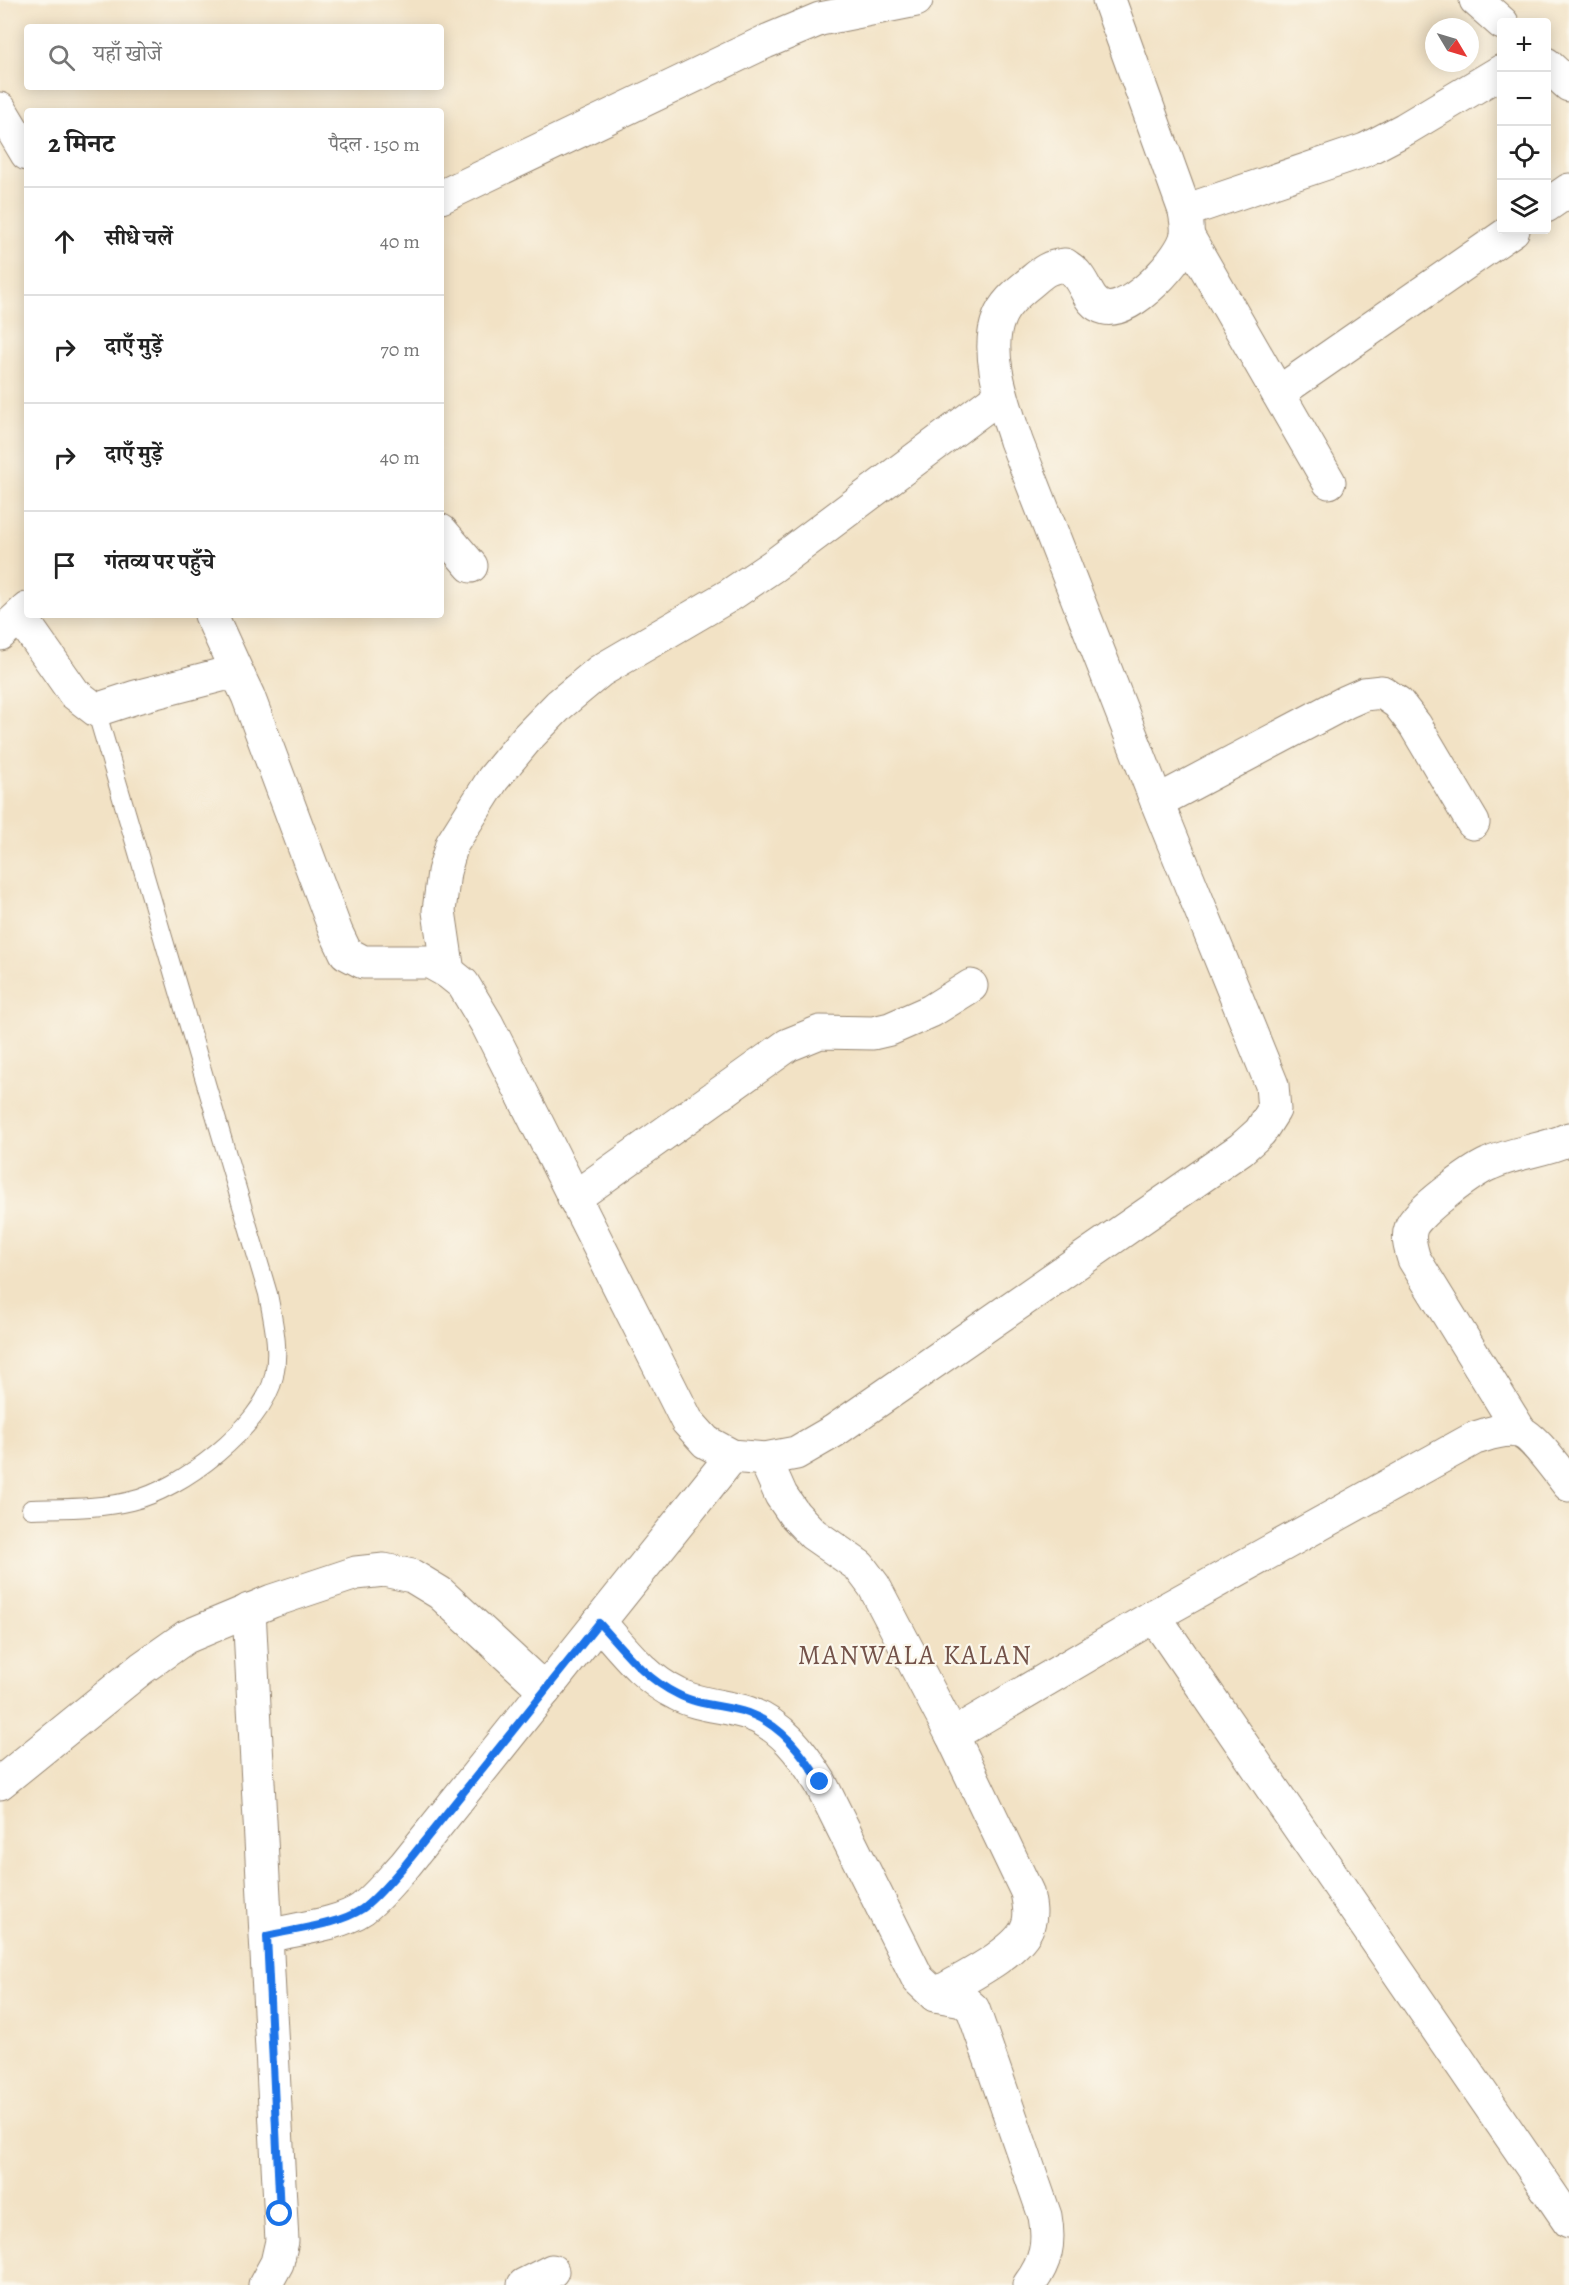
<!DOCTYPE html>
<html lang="hi">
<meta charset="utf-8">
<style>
body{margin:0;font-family:Alegreya,"Noto Serif Devanagari",serif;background:#f2f2f2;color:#222}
.controls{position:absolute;right:18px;top:18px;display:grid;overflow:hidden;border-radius:6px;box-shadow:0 3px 15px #0003}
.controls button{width:54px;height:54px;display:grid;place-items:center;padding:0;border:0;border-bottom:2px solid #e0e0e0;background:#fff;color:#222;font:30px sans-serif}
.compass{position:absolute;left:1425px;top:18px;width:54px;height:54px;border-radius:50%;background:#fff;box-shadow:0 3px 15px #0003;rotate:128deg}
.stop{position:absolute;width:18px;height:18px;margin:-14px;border:4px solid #1a73e8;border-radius:50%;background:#fff}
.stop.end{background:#1a73e8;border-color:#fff;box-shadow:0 2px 6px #0008}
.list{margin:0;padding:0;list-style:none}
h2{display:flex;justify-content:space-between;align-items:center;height:78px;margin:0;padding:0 24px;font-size:26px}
h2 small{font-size:20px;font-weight:400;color:#767676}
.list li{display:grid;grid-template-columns:39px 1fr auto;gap:18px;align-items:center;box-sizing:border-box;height:108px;padding:0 24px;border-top:2px solid #e0e0e0}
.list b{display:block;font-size:22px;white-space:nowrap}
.list em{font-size:20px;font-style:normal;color:#767676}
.icon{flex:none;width:33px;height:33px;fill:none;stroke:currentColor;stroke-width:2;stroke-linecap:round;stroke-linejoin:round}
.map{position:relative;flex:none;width:1569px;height:2285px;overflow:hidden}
.search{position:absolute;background:#fff;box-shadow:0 3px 15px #0003;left:24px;top:24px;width:420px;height:66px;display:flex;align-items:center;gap:15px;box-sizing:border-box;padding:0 21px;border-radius:6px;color:#767676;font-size:22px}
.panel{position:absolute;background:#fff;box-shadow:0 3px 15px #0003;left:24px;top:108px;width:420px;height:510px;border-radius:6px}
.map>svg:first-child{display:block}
</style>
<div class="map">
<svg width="1569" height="2285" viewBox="0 0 1569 2285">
<rect width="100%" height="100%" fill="#fbf7ec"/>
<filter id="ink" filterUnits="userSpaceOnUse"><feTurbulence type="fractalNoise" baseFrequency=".0167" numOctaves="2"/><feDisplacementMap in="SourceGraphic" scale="12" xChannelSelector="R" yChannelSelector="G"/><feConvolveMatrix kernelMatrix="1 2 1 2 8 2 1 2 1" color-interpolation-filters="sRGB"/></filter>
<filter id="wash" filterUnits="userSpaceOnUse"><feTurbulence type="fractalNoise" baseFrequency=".008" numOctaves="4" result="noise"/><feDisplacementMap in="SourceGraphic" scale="24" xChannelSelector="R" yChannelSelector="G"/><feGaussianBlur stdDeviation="1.35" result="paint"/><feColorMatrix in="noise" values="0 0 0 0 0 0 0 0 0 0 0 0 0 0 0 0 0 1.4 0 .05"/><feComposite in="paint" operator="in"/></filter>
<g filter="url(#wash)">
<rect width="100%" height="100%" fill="#f2e2c5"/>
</g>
<g filter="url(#ink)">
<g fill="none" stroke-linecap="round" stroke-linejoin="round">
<g stroke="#968672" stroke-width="20">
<path id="service" d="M31,1509C64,1508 98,1509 131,1501C180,1490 263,1427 274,1376C280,1349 273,1321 268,1294L96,710"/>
</g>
<g stroke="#968672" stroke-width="35">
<g id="minor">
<polyline points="1476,0 1502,23"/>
<polyline points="1546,64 1569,85"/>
<polyline points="441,197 765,42 820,19 916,0"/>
<polyline points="1546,206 1569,190"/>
<polyline points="1185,211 1365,150 1405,129 1502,71"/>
<polyline points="1187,235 1329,482"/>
<polyline points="1278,393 1513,230"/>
<polyline points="441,531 471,566"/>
<polyline points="211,615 239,677"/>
<path d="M20,616L74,693L96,710L136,697L225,674L239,677L248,696L336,932L346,953L363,962H430L448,972L463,984L487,1024L687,1421L706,1442L732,1456L765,1459L796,1453L834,1431L1241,1149L1260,1132L1274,1110L1272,1085L1157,802L1016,441C1005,406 984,353 999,318C1004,305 1015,295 1026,286C1041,274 1045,267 1065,265C1069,268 1073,270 1076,274C1087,286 1088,304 1105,308C1131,314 1184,257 1187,234C1188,227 1186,218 1185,211L1109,0"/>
<polyline points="1157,802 1346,702 1364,694 1382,692 1398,703 1415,725 1473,823"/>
<polyline points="448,972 439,911 444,872 452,844 493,779 527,738 559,705 600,671 730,595 773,566 1001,395"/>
<polyline points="574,1198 788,1045 820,1032 873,1033 890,1029 931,1011 971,986"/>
<path d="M1520,1431L1414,1259C1411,1249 1407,1239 1411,1228C1416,1212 1473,1171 1489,1164C1514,1152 1543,1151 1569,1139"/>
<path d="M765,1459L781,1495L794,1514L813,1534L859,1566L874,1586L952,1735L1027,1892C1029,1903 1032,1914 1028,1925C1020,1952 959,1981 935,1995"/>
<polyline points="249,1610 282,2241 277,2263 265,2285"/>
<polyline points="1154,1616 1569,2221"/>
<path d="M599,1622C623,1649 644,1678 677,1694C699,1706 725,1705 748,1713C782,1725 802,1753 820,1782L918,1979L935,1995L963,2000L973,2009L1045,2216C1050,2244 1046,2262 1029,2285"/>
<path d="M952,1735L1154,1616L1475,1438C1489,1434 1503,1428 1517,1431C1532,1433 1559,1473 1569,1485"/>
<polyline points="0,1783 142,1668 186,1637 272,1601 356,1573 384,1570 412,1576 440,1593 545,1690"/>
<path d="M267,1936C295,1929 339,1925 362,1909C378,1897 391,1880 405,1865L732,1456"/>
<polyline points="524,2285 552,2271"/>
</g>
</g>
<g stroke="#968672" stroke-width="35">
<g id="tertiary">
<polyline points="0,109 27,154"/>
<polyline points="0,634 27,609"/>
</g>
</g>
<use href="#service" stroke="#fff" stroke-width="18"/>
<use href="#minor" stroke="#fff" stroke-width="33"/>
<use href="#tertiary" stroke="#fff" stroke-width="33"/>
</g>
</g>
<g fill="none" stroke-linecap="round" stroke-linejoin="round" filter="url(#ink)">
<path stroke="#1a73e8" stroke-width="8" d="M280,2214L267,1936C295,1929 338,1925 362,1909C378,1897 391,1880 405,1865L599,1623C623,1649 644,1678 677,1694C699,1706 725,1705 748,1713C782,1725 802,1753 820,1782"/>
</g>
<g text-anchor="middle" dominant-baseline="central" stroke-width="4.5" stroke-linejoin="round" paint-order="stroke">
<g font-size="27" letter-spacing="1.5" fill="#735249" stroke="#fbf7ec">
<text x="915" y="1655">MANWALA KALAN</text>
</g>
</g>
</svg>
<div class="controls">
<button>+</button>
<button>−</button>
<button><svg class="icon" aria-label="locate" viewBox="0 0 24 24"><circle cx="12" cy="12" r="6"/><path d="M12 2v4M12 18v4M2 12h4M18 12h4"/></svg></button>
<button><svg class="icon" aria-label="layers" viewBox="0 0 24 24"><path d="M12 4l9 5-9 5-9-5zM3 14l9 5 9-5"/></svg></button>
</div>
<svg class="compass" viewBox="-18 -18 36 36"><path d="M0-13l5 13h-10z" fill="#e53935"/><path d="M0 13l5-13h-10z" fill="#767676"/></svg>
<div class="stop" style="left:280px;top:2214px"></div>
<div class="stop end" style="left:820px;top:1782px"></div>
<div class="search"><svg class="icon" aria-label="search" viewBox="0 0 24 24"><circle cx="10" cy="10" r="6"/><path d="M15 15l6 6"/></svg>यहाँ खोजें</div>
<section class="panel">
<h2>2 मिनट<small>पैदल · 150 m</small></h2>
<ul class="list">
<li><svg class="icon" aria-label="ahead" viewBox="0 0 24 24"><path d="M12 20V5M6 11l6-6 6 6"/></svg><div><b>सीधे चलें</b></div><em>40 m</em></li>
<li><svg class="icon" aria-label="right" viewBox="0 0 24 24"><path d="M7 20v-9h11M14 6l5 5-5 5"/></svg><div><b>दाएँ मुड़ें</b></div><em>70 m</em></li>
<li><svg class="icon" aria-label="right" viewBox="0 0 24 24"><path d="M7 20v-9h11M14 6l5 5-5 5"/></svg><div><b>दाएँ मुड़ें</b></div><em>40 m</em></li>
<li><svg class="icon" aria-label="arrive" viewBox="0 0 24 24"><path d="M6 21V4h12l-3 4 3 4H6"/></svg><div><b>गंतव्य पर पहुँचे</b></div></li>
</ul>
</section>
</div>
